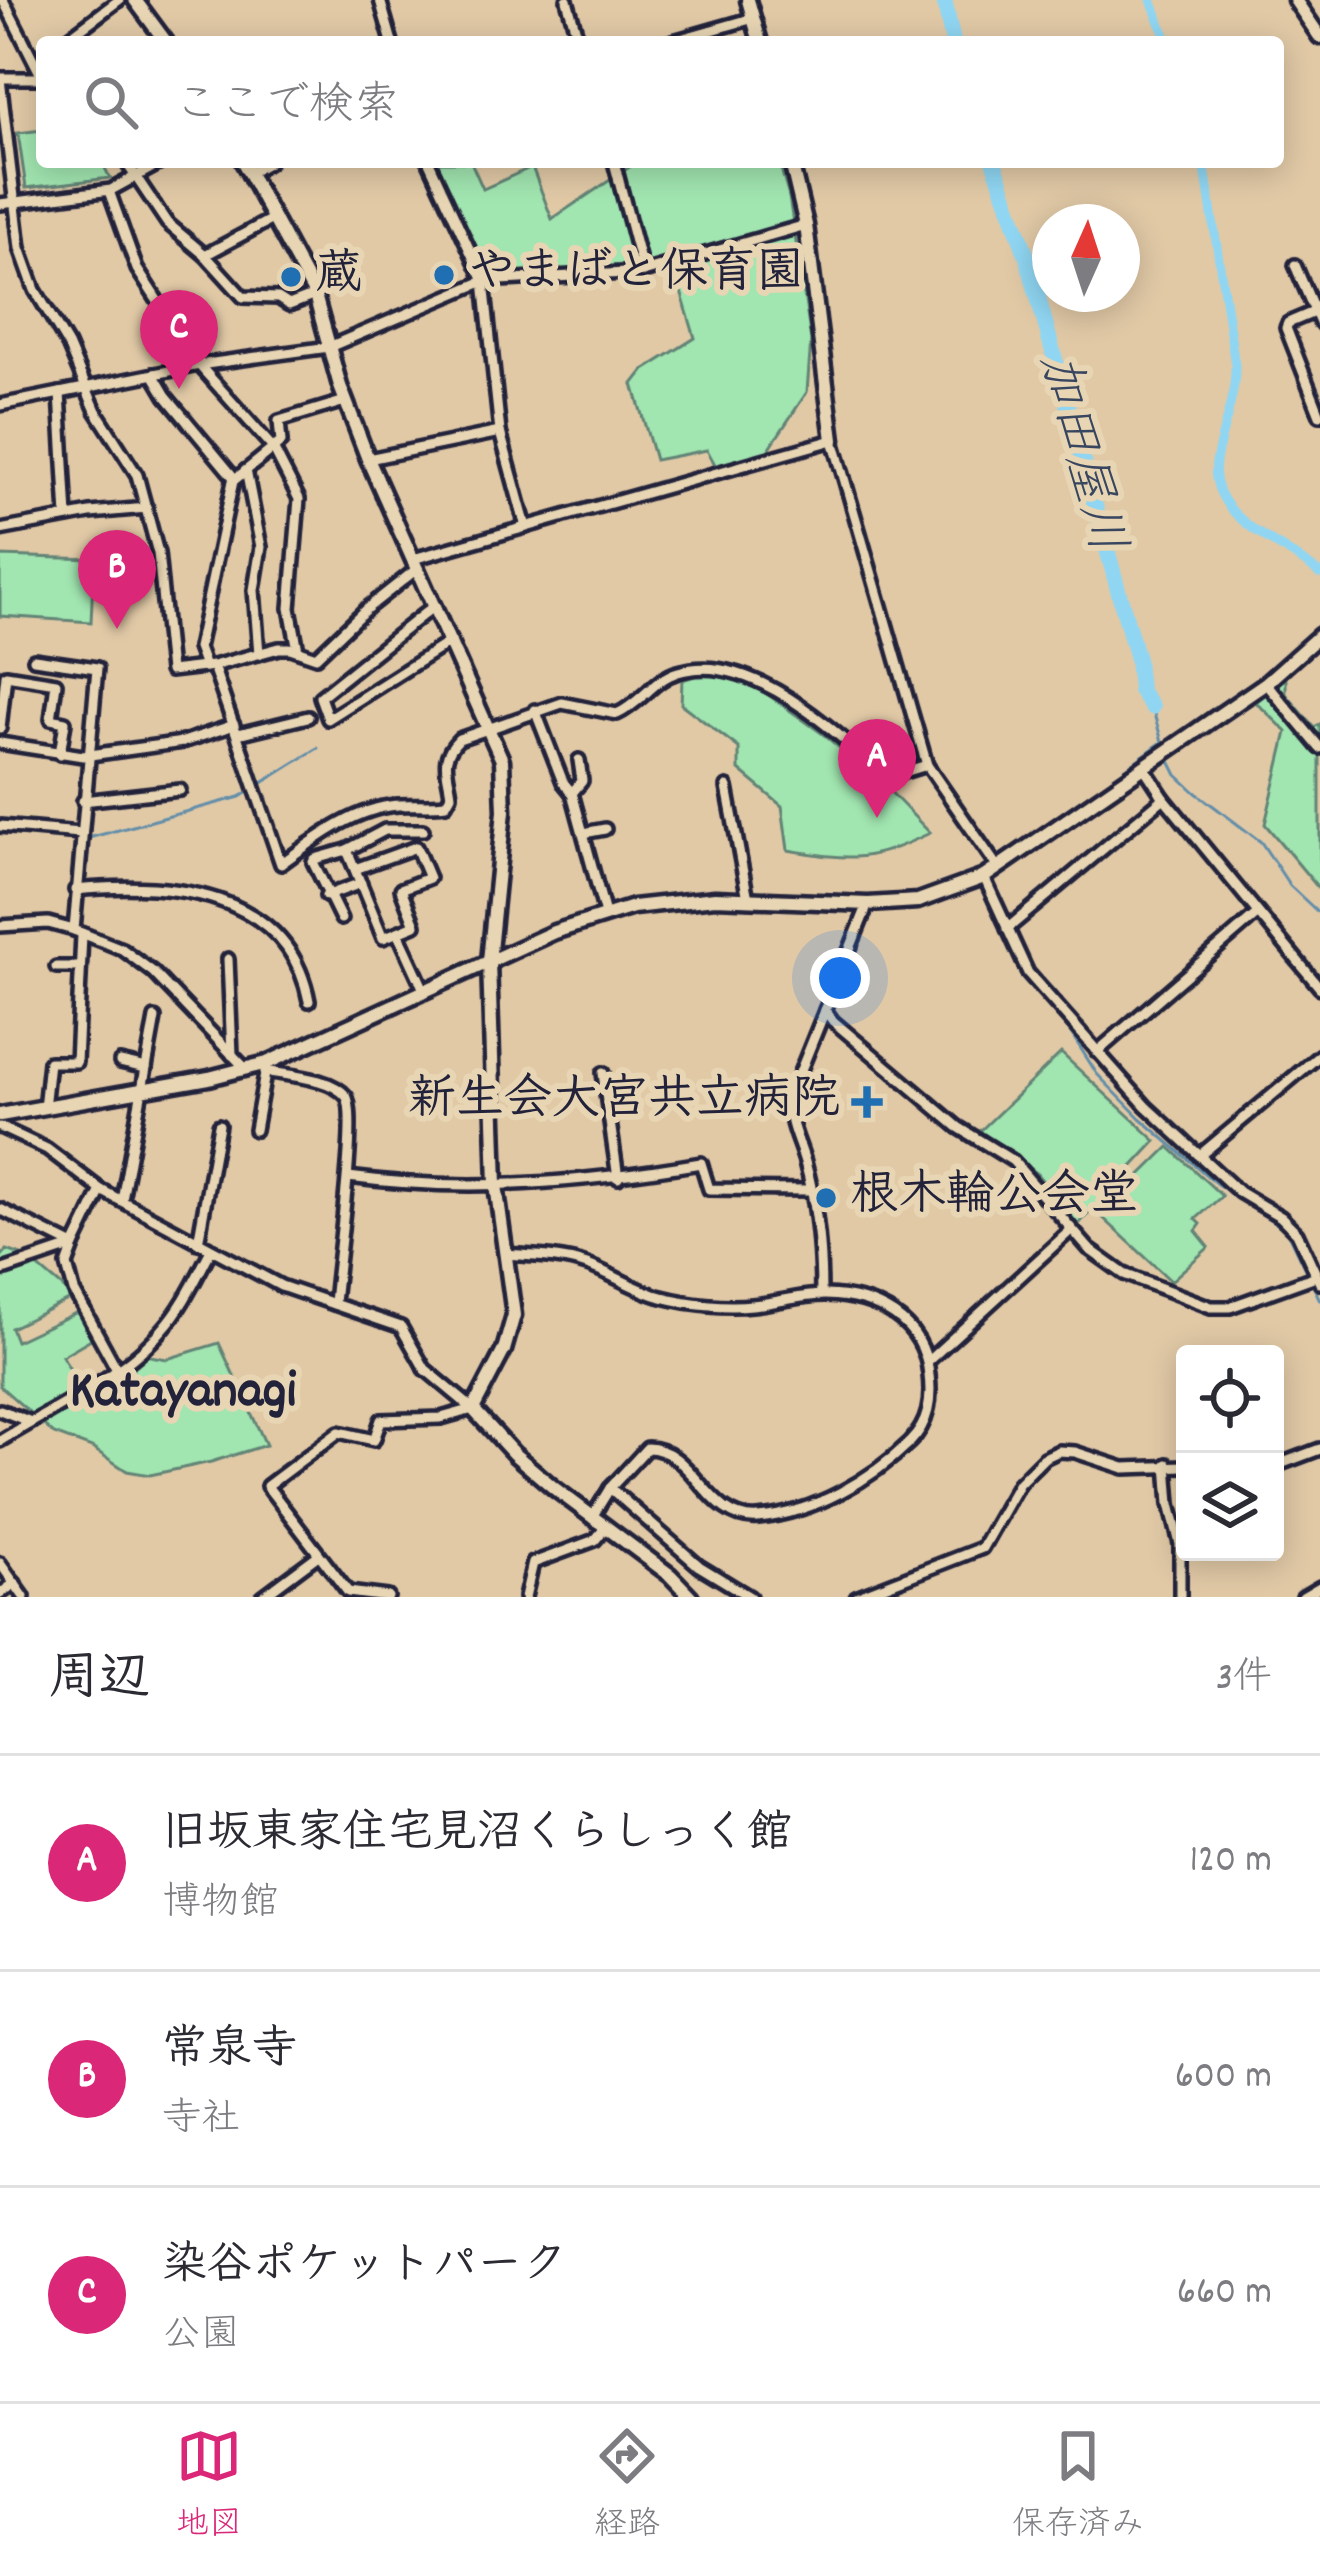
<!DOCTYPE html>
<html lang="ja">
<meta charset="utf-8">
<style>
body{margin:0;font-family:Dekko,"Klee One",sans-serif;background:#f2f2f3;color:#2b2b33}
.controls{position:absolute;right:36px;bottom:36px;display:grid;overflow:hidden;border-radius:12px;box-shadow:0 6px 30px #0003}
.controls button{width:108px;height:108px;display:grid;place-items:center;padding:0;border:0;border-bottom:3px solid #e1e1e2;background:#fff;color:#2b2b33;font:60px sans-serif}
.compass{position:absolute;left:1032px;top:204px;width:108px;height:108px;border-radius:50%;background:#fff;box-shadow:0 6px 30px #0003;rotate:3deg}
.you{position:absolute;left:840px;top:978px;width:42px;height:42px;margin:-30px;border:9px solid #fff;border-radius:50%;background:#1a73e8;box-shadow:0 0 0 18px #1a73e833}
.badge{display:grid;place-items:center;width:78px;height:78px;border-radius:50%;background:#db2777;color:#fff;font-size:39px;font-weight:700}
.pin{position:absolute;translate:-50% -99px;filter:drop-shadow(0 3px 6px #0008)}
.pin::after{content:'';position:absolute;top:63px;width:42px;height:36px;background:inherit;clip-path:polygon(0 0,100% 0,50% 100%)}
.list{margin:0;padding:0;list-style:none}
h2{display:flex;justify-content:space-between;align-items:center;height:156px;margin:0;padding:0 48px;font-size:51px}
h2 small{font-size:39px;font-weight:400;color:#7c7c81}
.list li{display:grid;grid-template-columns:78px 1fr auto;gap:36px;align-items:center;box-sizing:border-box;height:216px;padding:0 48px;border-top:3px solid #e1e1e2}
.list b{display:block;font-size:45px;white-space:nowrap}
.list p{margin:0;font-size:39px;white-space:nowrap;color:#7c7c81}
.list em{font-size:39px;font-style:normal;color:#7c7c81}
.icon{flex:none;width:66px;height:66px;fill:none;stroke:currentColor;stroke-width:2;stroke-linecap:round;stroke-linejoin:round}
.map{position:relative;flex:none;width:1320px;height:1597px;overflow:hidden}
.search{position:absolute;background:#fff;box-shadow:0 6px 30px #0003;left:36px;right:36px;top:36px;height:132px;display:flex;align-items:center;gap:30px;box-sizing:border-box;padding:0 42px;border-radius:12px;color:#7c7c81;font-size:45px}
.sheet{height:804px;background:#fff}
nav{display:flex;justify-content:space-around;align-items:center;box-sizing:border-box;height:168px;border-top:3px solid #e1e1e2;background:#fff;font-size:33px;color:#7c7c81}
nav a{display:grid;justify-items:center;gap:6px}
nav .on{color:#db2777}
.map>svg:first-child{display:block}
</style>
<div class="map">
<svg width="1320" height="1597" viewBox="0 0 1320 1597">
<rect width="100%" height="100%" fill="#e1c9a6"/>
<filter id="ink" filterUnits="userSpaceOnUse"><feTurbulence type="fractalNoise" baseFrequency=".00833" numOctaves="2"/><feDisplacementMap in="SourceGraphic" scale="24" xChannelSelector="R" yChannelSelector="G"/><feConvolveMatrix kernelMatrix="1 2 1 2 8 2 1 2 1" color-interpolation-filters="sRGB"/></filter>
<g filter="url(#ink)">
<g fill="#a1e5b0" stroke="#628476" stroke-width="3">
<polygon points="42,130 42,162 102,162 110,178 26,188 18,133"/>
<polygon points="436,162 471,162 483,189 532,167 552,219 637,162 779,162 789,197 811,340 807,392 767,452 717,468 707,450 655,460 633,384 644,370 695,338 674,268 656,262 556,271 486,272"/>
<polygon points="0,556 94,559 91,622 0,616"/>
<path d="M708,672L753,684L823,734L883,784L930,833C869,862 855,861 788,850L782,806L739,770V748L681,704L682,680Z"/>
<polygon points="1286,678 1286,694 1314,727 1320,724 1320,890 1265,824 1287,732 1256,702"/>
<polygon points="1061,1053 1156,1141 1078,1225 1037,1174 980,1131"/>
<polygon points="1169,1147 1222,1196 1196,1219 1201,1224 1196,1231 1209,1247 1171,1281 1100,1215"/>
<polygon points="7,1250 27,1257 74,1297 11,1328 16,1341 82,1310 96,1336 62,1356 83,1391 139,1354 167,1359 219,1343 266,1445 211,1462 150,1475 127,1471 92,1448 54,1434 0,1386 0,1258"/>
</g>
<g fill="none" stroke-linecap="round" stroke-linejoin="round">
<g stroke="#648ea9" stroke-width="3">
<polyline points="1152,707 1163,745"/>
<polyline points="1168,757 1177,775 1195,792 1261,842 1290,886 1320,914"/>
<polyline points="1103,785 1162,742"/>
<polyline points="0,831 76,838"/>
<polyline points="85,839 240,797 318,748"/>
<polyline points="1020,843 1058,816"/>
<polyline points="999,926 1023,972"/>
<polyline points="1060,1016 1097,1074 1140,1118 1217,1184 1286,1230 1320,1300"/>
</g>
<g stroke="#90d6f2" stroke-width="9">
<polyline points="1151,0 1168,42"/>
<path d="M1204,162L1235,365C1236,396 1223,426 1217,456C1203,518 1282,541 1320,574"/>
</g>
<g stroke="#90d6f2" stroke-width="16">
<polyline points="944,0 953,42"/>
<polyline points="994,162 1027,257 1137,659 1140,690 1152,707"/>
</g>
<g stroke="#22223b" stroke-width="18">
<g id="street">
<polyline points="3,0 42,77"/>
<polyline points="380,0 392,42"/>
<polyline points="567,0 579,42"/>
<polyline points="63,42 119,0"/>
<polyline points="670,42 754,18"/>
<polyline points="0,78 42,78"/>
<polyline points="0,79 20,248 35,290 68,345 96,411 137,475 158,553 170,671 213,666 279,648 290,648 316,657 365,610 418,568"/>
<polyline points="126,162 167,223 205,255 243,297 278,298 289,305 315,295"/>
<polyline points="429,162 484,281 500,432 526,527"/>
<polyline points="614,162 643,272"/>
<polyline points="249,173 269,162"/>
<polyline points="109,191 137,269 199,365 273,448 299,499 290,608 298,650"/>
<polyline points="0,204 111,190 162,162"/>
<polyline points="205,255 274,218"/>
<polyline points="1295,265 1320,323"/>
<polyline points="1314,312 1288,323 1286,328 1320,415"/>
<polyline points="153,374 166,396 235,479"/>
<polyline points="60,393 67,517"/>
<polyline points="0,405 199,365 329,347 484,281 643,272 806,225"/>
<polyline points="368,459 500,432"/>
<polyline points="246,470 261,547 254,590 259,654"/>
<polyline points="0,530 90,513 147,508"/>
<polyline points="413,559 833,440 927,765 998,868"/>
<polyline points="435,605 320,697 328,719 451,641"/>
<polyline points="34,659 97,668 74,930 122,949 153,972 246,1069"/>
<path d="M213,666L281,864C315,839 355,808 398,805C414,804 430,806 446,804L451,795C448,770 439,759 459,739L562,703L617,714C640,704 654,679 678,672C752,649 836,734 888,777L927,765"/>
<polyline points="205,667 198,648 233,481 281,442 279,421 345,401"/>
<polyline points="1266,683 1320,748"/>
<polyline points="535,710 563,782 572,793"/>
<polyline points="0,728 6,675 56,683 51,719 65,722 60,754"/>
<polyline points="238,734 308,717"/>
<polyline points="0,743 83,756 183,742 234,725"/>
<polyline points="579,760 582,781 572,793 605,914"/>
<polyline points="727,787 748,899"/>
<polyline points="1164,798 1320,988"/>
<polyline points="83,801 180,790"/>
<polyline points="0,826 80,833"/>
<polyline points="584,833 605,829"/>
<polyline points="347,850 383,938 415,925 401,889 429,878 416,847 355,869"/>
<polyline points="984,877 1028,973 1146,1106 1239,1192 1281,1217 1297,1233 1320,1283"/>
<path d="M75,890C167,881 288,889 309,1001"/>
<polyline points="326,896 361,883"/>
<polyline points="341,919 313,862 315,859 347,850 385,830 423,830"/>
<polyline points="0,926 48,923 74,930"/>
<polyline points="1007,929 1164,798 1143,766"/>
<polyline points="398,933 425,992"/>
<polyline points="228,959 232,1055"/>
<polyline points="56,967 80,967"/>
<polyline points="825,1010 833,1021 958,1127 1013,1161 1089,1249 1124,1274 1211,1307 1230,1307 1316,1276"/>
<polyline points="1097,1052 1257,914"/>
<polyline points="120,1062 146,1068"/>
<path d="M265,1071C288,1076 330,1077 346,1096C359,1112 336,1272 334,1304"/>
<polyline points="603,1073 618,1178"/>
<polyline points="44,1108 49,1062 76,1062 82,935"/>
<polyline points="0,1127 47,1149 101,1190 281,1286 401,1327 425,1369 473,1409 441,1418 381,1420 374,1440 339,1432 267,1486 348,1592 388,1597"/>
<polyline points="255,1130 266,1068"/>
<polyline points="1199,1156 1320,1055"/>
<path d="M348,1177C467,1193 583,1183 701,1163L709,1189L810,1190"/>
<polyline points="122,1200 155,1018"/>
<polyline points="0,1209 74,1246 67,1265 74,1291 116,1368"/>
<polyline points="198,1243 219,1125"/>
<path d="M505,1254C532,1256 561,1256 587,1265C611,1273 637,1291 662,1297C689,1304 725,1308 752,1305C776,1303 801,1295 825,1295C875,1296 924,1320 929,1375C932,1400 929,1423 910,1442C871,1480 814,1513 758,1518C707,1522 694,1448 647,1448L610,1488L592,1517"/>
<polyline points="0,1271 74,1246 101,1190"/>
<path d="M821,1295C821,1250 817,1205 805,1162C798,1138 788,1123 790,1097L868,904"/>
<polyline points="928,1361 1071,1230"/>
<polyline points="0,1410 31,1422"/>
<path d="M0,1441C51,1409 124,1376 162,1330C183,1307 196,1278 211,1250"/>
<polyline points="1167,1464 1170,1504 1180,1544 1180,1597"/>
<polyline points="1275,1466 1320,1449"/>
<polyline points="610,1488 699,1566 750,1597"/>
<polyline points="0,1563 24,1597"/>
<polyline points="0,1594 15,1583"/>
<polyline points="262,1597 317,1556"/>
<polyline points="525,1597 533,1563 595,1540 606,1527"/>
<polyline points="856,1597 982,1548 1019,1483 1044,1458 1059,1451 1075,1452 1124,1468 1185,1466"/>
<polyline points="1303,1597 1320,1587"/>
</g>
</g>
<g stroke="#22223b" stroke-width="21">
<g id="secondary">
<polyline points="135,0 166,42"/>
<polyline points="748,0 760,42"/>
<polyline points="1295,0 1320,37"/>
<polyline points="243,162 315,295 340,386 368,459 502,760 504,811 489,961 496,1185 514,1315 504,1350 473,1409 514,1454 554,1488 670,1575 691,1597"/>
<polyline points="791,162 806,225 833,440"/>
<polyline points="0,1115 209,1078 267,1063 554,932 633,907 715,898 868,904 918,901 984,877 1266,683 1320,635"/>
</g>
</g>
<use href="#street" stroke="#e7d5b3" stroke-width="9"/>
<use href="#secondary" stroke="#e7d5b3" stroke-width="12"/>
</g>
</g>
<g fill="#1f6fb2" stroke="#e7d5b3" stroke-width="4.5">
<circle cx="444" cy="275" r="12"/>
<circle cx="291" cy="277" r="12"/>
<path d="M861 1084h12v12h12v12h-12v12h-12v-12h-12v-12h12z"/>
<circle cx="826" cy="1198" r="12"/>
</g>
<g text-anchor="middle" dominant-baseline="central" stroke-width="12" stroke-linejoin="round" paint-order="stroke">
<g font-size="48" font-weight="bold" fill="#22223b" stroke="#e7d5b3" text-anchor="start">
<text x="468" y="275">やまばと保育園</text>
<text x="315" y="277">蔵</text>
<text x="840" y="1102" text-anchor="end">新生会大宮共立病院</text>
<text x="850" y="1198">根木輪公会堂</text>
</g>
<g font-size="51" font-style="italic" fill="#384660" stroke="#e7d5b3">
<text transform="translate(1078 454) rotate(75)">加田屋川</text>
</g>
<g font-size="54" font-weight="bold" fill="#22223b" stroke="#e7d5b3">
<text x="183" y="1394">Katayanagi</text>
</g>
</g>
</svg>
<div class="controls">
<button><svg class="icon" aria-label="locate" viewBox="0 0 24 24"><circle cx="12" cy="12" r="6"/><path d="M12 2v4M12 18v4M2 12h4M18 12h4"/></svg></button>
<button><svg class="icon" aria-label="layers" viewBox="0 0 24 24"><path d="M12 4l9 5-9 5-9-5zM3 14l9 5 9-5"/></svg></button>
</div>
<svg class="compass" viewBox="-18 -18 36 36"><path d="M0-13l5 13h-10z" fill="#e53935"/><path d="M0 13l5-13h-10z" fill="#7c7c81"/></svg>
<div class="you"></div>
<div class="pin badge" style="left:877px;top:818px">A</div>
<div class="pin badge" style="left:117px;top:629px">B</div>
<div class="pin badge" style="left:179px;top:389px">C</div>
<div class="search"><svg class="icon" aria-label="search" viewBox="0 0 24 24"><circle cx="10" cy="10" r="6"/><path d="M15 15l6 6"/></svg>ここで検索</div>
</div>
<section class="sheet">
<h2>周辺<small>3件</small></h2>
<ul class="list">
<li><span class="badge">A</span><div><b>旧坂東家住宅見沼くらしっく館</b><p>博物館</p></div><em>120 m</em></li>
<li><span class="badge">B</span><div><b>常泉寺</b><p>寺社</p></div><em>600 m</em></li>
<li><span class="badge">C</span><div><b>染谷ポケットパーク</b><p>公園</p></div><em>660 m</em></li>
</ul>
</section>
<nav>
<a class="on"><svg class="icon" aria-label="map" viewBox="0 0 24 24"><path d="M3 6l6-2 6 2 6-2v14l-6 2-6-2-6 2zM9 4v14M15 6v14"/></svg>地図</a>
<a><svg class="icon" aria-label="directions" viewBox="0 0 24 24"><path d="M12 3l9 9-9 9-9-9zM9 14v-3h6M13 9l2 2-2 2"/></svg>経路</a>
<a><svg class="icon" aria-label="saved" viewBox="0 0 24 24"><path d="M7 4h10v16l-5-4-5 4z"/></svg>保存済み</a>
</nav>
